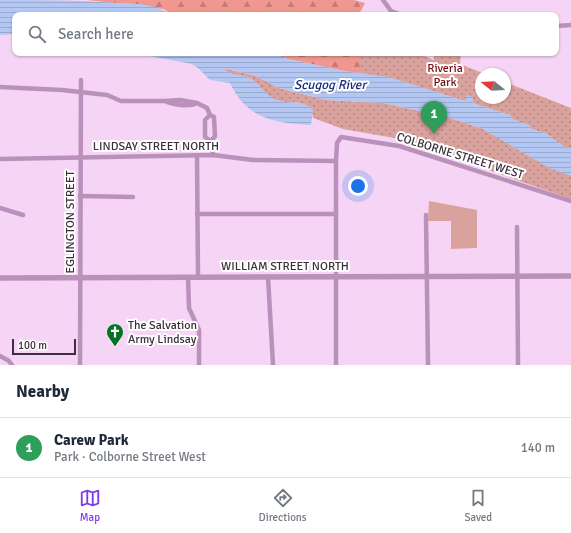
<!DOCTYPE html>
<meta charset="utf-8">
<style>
body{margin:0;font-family:Signika,sans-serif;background:#f2f2f3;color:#1f2937}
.compass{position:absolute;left:475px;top:68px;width:36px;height:36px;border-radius:50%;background:#fff;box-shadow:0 1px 3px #0004;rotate:288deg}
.scale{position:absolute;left:12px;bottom:10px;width:64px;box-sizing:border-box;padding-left:4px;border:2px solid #3c2f3c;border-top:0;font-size:11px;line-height:14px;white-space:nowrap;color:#3c2f3c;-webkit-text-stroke:3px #fff;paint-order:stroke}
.you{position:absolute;left:358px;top:186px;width:14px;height:14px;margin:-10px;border:3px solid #fff;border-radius:50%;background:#1a73e8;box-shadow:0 0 0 6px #1a73e833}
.badge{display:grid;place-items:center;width:26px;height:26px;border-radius:50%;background:#7c3aed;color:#fff;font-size:13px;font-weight:700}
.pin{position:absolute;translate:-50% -33px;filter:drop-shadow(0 1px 2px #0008)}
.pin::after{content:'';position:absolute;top:21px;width:14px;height:12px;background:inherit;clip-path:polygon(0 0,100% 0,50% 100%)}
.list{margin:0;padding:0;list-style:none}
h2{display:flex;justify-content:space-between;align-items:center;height:52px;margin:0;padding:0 16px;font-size:17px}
h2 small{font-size:13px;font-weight:400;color:#747a83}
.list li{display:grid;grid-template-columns:26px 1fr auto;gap:12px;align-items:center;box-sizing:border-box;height:60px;padding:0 16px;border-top:1px solid #e0e1e3}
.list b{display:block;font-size:15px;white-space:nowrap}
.list p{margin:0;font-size:13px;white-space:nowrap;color:#747a83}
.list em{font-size:13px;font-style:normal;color:#747a83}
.icon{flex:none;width:22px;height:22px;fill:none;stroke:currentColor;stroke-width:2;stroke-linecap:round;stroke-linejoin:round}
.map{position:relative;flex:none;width:571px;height:365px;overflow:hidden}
.search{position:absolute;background:#fff;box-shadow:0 1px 3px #0004;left:12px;right:12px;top:12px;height:44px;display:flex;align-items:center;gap:10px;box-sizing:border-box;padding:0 14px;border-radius:8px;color:#747a83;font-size:15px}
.sheet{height:112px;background:#fff}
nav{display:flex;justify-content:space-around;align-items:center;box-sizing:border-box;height:56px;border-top:1px solid #e0e1e3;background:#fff;font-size:11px;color:#747a83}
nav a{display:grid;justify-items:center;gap:2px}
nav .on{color:#7c3aed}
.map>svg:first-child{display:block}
</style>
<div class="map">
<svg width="571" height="365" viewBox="0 0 571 365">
<defs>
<pattern id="forest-firs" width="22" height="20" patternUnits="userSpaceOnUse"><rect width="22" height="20" fill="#f0988f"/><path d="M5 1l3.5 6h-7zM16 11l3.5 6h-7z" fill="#c47c76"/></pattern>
<pattern id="park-dots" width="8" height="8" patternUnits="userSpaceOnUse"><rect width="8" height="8" fill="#d9a29c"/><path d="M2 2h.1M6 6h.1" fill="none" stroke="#b18480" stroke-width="1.8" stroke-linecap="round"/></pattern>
<pattern id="water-rules" width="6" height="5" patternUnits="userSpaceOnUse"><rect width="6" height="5" fill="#b3c7f2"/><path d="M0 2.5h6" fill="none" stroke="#9babd0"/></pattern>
</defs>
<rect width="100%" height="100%" fill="#f5d4f5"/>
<polygon fill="#d9a29c" points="429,201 477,210 477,248 451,249 451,221 428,221"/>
<g fill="url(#forest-firs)">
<polygon points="87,0 354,0 365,3 359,15 172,15 164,9"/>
<polygon points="273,53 416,53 426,57 424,88 388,77 344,71 288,59"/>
</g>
<g fill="url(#park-dots)">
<polygon points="359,53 416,53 434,60 434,53 461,53 460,64 485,74 481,74 481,98 505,98 505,82 571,108 571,148 566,148 545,133 531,129 529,125 512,119 510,115 472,103 473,97 465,101 388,77 360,73"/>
<path d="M223,68L256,76L279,88L326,100L383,103L447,117L481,128L571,176V199L400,139L343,129L313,118C312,97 290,105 275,100C264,95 260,83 249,78C241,74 229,76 223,68Z"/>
</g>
<g fill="url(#water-rules)">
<path d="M0,0C34,0 67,0 101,2C124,4 152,1 172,15H15V34L0,35Z"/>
<path d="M134,53H273L288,59L344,71L388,77L465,101L467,95L473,97L472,103L510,115L512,119L529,125L531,129L545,133L566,148H571V176L549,168L481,128L447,117L383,103L326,100L279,88L256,76L224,68C229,76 242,74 249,78C260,83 264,94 275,99C287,105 303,99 313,110L311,125C274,123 247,119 230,83L210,80L199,69L192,64Z"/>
</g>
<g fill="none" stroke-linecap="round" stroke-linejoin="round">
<g stroke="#ba91bb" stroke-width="4.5">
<polyline points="383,0 391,11 402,15"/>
<polyline points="556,26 571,25"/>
<polyline points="0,87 62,90 107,95 121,101 165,101"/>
<path d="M197,103L180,100L165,101C171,105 190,107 197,103L207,108L210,115L205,120V137L211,141L215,136L214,117L210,115"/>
<polyline points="211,141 213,155"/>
<polyline points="197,156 198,277"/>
<polyline points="0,159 213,155 253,160 336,161"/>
<polyline points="80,196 133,197"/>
<polyline points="0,208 23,215"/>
<polyline points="197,214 336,214"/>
<polyline points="426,215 428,365"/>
<polyline points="517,227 518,365"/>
<polyline points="188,277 189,308 199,330 199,365"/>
<polyline points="268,277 273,365"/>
<polyline points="0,356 9,361 12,365"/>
<polyline points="80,365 81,80"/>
<polyline points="336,365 336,161 337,143 341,137 399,146 571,201"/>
</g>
<polyline stroke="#ba91bb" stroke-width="5.5" points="0,278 571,276"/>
</g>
<defs>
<g id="church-pin" transform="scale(0.9)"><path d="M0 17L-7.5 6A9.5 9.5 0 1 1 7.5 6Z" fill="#047123" stroke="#fff"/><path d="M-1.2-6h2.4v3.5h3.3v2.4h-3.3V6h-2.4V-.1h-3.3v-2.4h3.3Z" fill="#fff"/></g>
</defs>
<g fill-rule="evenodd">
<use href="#church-pin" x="115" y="332"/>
</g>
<g text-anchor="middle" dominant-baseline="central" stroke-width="4" stroke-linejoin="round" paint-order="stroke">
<g font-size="12" fill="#750d11" stroke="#fff">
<text x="445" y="68">Riveria<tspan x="445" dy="14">Park</tspan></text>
</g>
<g font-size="12" fill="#3c2f3c" stroke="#fff">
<text x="156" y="146">LINDSAY STREET NORTH</text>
<text transform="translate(460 156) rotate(17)">COLBORNE STREET WEST</text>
<text transform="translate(70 222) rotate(-90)">EGLINGTON STREET</text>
<text x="285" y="266">WILLIAM STREET NORTH</text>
</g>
<g font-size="12" fill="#3c2f3c" stroke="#fff" text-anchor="start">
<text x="128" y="325">The Salvation<tspan x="128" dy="14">Army Lindsay</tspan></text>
</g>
<g font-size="13" font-style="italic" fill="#172e7d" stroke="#fff">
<text x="330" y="85">Scugog River</text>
</g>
</g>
</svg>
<svg class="compass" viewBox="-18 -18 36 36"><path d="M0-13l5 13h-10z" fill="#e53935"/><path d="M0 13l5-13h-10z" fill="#747a83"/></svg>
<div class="scale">100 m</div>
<div class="you"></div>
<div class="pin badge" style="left:434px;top:134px;background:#2e9e5b">1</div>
<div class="search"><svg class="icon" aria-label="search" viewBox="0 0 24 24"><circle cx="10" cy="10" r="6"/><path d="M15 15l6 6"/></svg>Search here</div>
</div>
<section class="sheet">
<h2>Nearby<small></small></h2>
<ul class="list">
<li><span class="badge" style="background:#2e9e5b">1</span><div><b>Carew Park</b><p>Park · Colborne Street West</p></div><em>140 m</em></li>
</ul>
</section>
<nav>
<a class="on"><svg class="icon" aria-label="map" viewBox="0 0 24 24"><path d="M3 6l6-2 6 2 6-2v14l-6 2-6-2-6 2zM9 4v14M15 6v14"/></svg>Map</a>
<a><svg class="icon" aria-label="directions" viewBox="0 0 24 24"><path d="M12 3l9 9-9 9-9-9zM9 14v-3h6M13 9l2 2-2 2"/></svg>Directions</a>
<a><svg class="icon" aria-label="saved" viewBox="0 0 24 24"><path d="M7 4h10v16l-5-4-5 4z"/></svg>Saved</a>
</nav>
